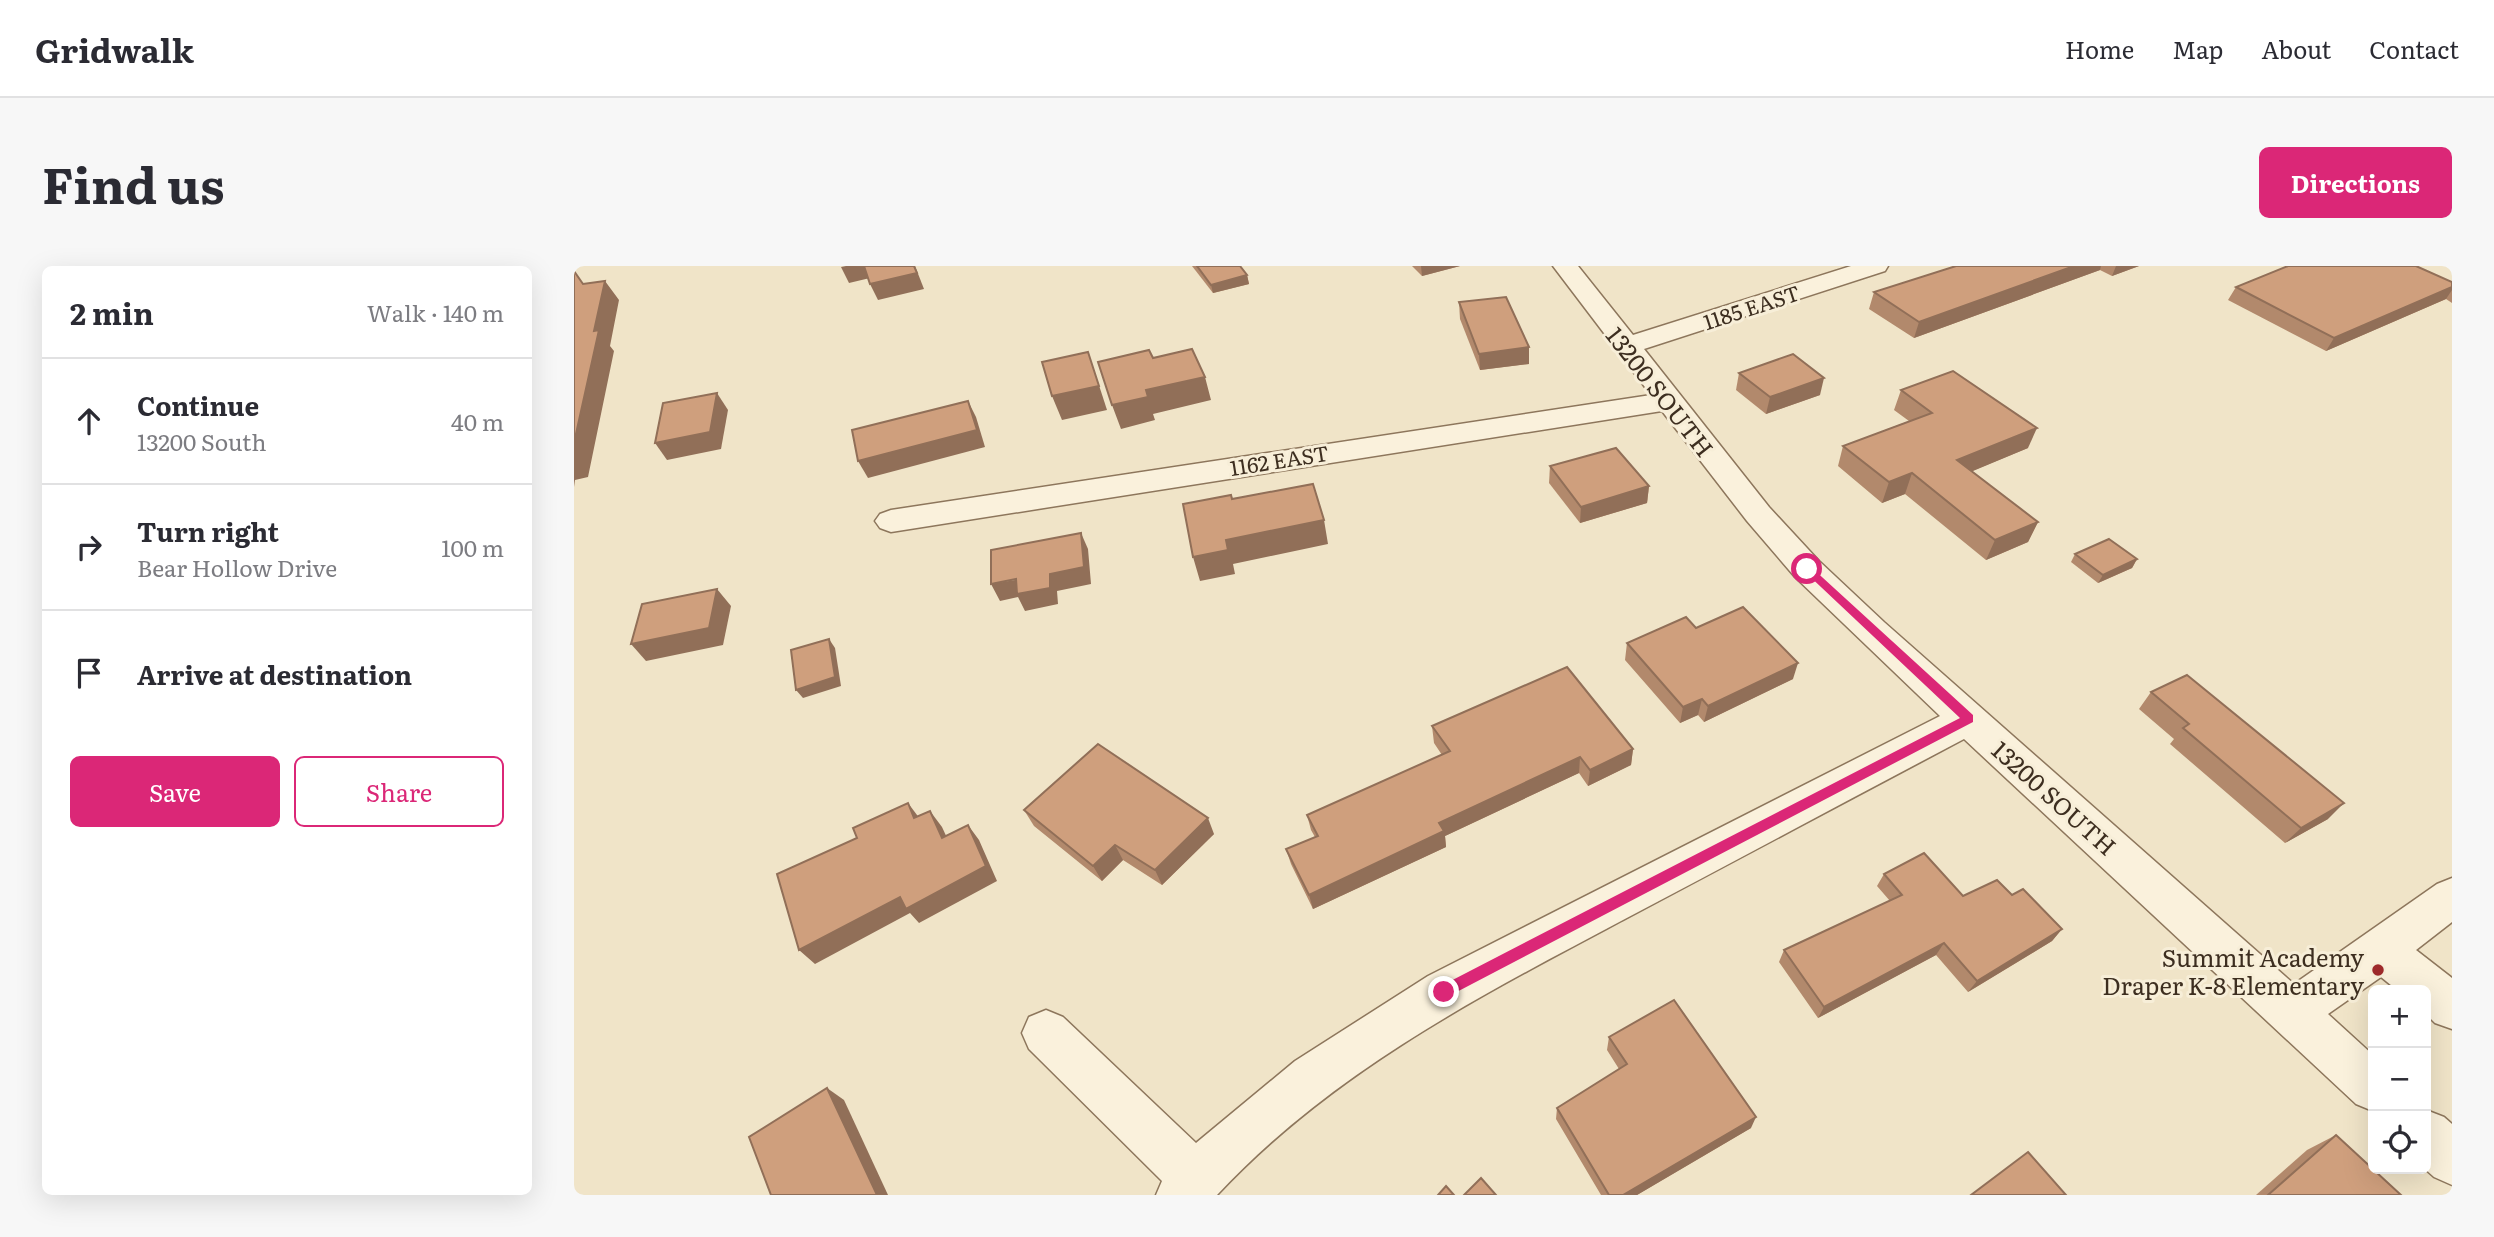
<!DOCTYPE html>
<meta charset="utf-8">
<style>
body{margin:0;font-family:Literata,serif;background:#f7f7f7;color:#2b2b33}
.controls{position:absolute;right:21px;bottom:21px;display:grid;overflow:hidden;border-radius:10px;box-shadow:0 7px 28px #0002}
.controls button{width:63px;height:63px;display:grid;place-items:center;padding:0;border:0;border-bottom:2px solid #e1e1e2;background:#fff;color:#2b2b33;font:35px sans-serif}
.stop{position:absolute;width:21px;height:21px;margin:-16px;border:5px solid #db2777;border-radius:50%;background:#fff}
.stop.end{background:#db2777;border-color:#fff;box-shadow:0 2px 7px #0008}
.list{margin:0;padding:0;list-style:none}
h2{display:flex;justify-content:space-between;align-items:center;height:91px;margin:0;padding:0 28px;font-size:30px}
h2 small{font-size:23px;font-weight:400;color:#7c7c81}
.list li{display:grid;grid-template-columns:46px 1fr auto;gap:21px;align-items:center;box-sizing:border-box;height:126px;padding:0 28px;border-top:2px solid #e1e1e2}
.list b{display:block;font-size:26px;white-space:nowrap}
.list p{margin:0;font-size:23px;white-space:nowrap;color:#7c7c81}
.list em{font-size:23px;font-style:normal;color:#7c7c81}
.actions{display:flex;gap:14px;padding:21px 28px}
.actions a{flex:1;padding:16px 0;border:2px solid #db2777;border-radius:10px;text-align:center;font-size:24px;color:#db2777}
.actions .main{background:#db2777;color:#fff}
.icon{flex:none;width:38px;height:38px;fill:none;stroke:currentColor;stroke-width:2;stroke-linecap:round;stroke-linejoin:round}
.map{position:relative;flex:none;width:1878px;height:929px;overflow:hidden;border-radius:10px}
header{display:flex;align-items:center;gap:42px;box-sizing:border-box;height:98px;padding:0 35px;background:#fff;border-bottom:2px solid #e1e1e2}
header strong{font-size:33px}
nav{display:flex;gap:38px;margin-inline-start:auto;font-size:24px}
.intro{display:flex;align-items:center;justify-content:space-between;box-sizing:border-box;height:168px;padding:0 42px}
h1{margin:0;font-size:49px}
.button{padding:18px 32px;border-radius:10px;background:#db2777;color:#fff;font-size:24px;font-weight:700}
main{display:flex;gap:42px;padding:0 42px}
aside{flex:1;background:#fff;border-radius:10px;box-shadow:0 7px 28px #0002}
.map>svg:first-child{display:block}
</style>
<header>
<strong>Gridwalk</strong>
<nav><a>Home</a><a>Map</a><a>About</a><a>Contact</a></nav>
</header>
<div class="intro"><h1>Find us</h1><a class="button">Directions</a></div>
<main>
<aside>
<h2>2 min<small>Walk · 140 m</small></h2>
<ul class="list">
<li><svg class="icon" aria-label="ahead" viewBox="0 0 24 24"><path d="M12 20V5M6 11l6-6 6 6"/></svg><div><b>Continue</b><p>13200 South</p></div><em>40 m</em></li>
<li><svg class="icon" aria-label="right" viewBox="0 0 24 24"><path d="M7 20v-9h11M14 6l5 5-5 5"/></svg><div><b>Turn right</b><p>Bear Hollow Drive</p></div><em>100 m</em></li>
<li><svg class="icon" aria-label="arrive" viewBox="0 0 24 24"><path d="M6 21V4h12l-3 4 3 4H6"/></svg><div><b>Arrive at destination</b></div></li>
</ul>
<div class="actions"><a class="main">Save</a><a>Share</a></div>
</aside>
<div class="map">
<svg width="1878" height="929" viewBox="0 0 1878 929">
<rect width="100%" height="100%" fill="#f0e4c8"/>
<g fill="none" stroke-linecap="round" stroke-linejoin="round">
<g stroke="#8d765c" stroke-width="3">
<g id="minor">
<path d="M979,0H1004L1059,69L1277,0H1314L1311,5L1070,83L1195,241L1245,295L1310,356L1720,718L1863,618L1878,612V656L1842,684L1878,712V763L1861,757L1852,748V724H1823L1807,711L1754,748L1799,789V845L1782,838L1390,473C1276,533 1163,594 1049,654C902,732 758,806 643,929H582L588,915L455,783L448,767L455,751L472,744L489,751L622,877L721,795L854,710L1366,450L1221,311L1173,255L1088,145L317,266L306,262L301,255L306,248L317,244L1077,129Z"/>
<polygon points="1852,844 1870,851 1878,858 1878,919 1860,911 1851,903"/>
</g>
</g>
<use href="#minor" fill="#faf1dc" fill-rule="evenodd"/>
</g>
<g fill="#b2896c">
<polygon points="618,0 666,0 673,9 675,18 639,27"/>
<polygon points="838,0 886,0 848,10"/>
<polygon points="1382,0 1565,0 1538,10 1526,4 1340,72 1295,43 1300,26"/>
<polygon points="1878,16 1878,37 1872,33 1752,85 1654,34 1662,21"/>
<polygon points="885,36 955,98 906,104 886,53"/>
<polygon points="1165,107 1246,129 1192,148 1162,124"/>
<polygon points="1327,124 1454,182 1398,205 1464,256 1454,276 1412,294 1331,228 1308,237 1264,200 1269,180 1335,155 1320,144"/>
<polygon points="976,200 1075,220 1073,237 1006,257 975,217"/>
<polygon points="1501,288 1563,293 1558,302 1524,317 1497,296"/>
<polygon points="1122,362 1219,413 1130,456 1124,449 1106,457 1051,394 1053,377"/>
<polygon points="1577,426 1754,553 1711,577 1596,478 1600,473 1565,443"/>
<polygon points="858,460 1059,483 1057,499 1014,520 1005,507 871,570 872,581 739,643 717,598 712,583 741,571 737,564 733,549 868,489 860,477"/>
<polygon points="450,544 640,568 588,619 549,594 528,615 460,560"/>
<polygon points="1310,608 1389,630 1438,629 1488,663 1478,675 1394,726 1362,689 1244,752 1205,696 1210,684 1316,635 1303,620"/>
<polygon points="1035,771 1177,862 1063,929 1027,929 982,853 983,842 1045,803 1033,784"/>
<polygon points="1762,869 1827,929 1682,929 1733,884"/>
</g>
<g fill="#916f58">
<polygon points="272,0 290,0 296,12 275,17 267,1"/>
<polygon points="341,0 350,23 304,34 296,18"/>
<polygon points="847,0 886,0 848,10"/>
<polygon points="1500,0 1527,0 1526,4 1340,72 1345,56"/>
<polygon points="1542,0 1565,0 1538,10"/>
<polygon points="673,9 675,18 639,27 637,19"/>
<polygon points="31,15 45,34 36,80 40,85 14,211 1,214 0,221 0,177 20,65"/>
<polygon points="1878,21 1878,24 1872,33 1752,85 1760,72"/>
<polygon points="955,81 955,98 906,104 905,88"/>
<polygon points="522,110 533,144 488,154 478,130"/>
<polygon points="631,111 637,134 579,148 581,154 547,163 538,139 572,124"/>
<polygon points="1250,112 1246,129 1192,148 1196,131"/>
<polygon points="143,127 154,144 147,183 93,194 81,177"/>
<polygon points="394,135 402,151 411,181 294,212 284,195"/>
<polygon points="1463,162 1454,182 1375,215 1383,194"/>
<polygon points="1338,207 1331,228 1308,237 1315,216"/>
<polygon points="1075,220 1073,237 1006,257 1007,241"/>
<polygon points="750,254 754,278 659,298 661,308 626,315 619,291 652,274"/>
<polygon points="1464,256 1454,276 1412,294 1421,274"/>
<polygon points="507,267 514,283 517,318 483,325 484,338 451,345 444,331 426,335 417,318 476,308"/>
<polygon points="1563,293 1558,302 1524,317 1529,309"/>
<polygon points="143,323 157,340 149,379 72,395 57,378"/>
<polygon points="255,373 261,382 267,420 229,432 222,424"/>
<polygon points="1224,397 1219,413 1130,456 1134,440"/>
<polygon points="1128,433 1124,449 1106,457 1109,441"/>
<polygon points="1059,483 1057,499 1014,520 1016,504"/>
<polygon points="1006,491 1005,507 871,570 872,581 739,643 735,629 865,557"/>
<polygon points="334,537 346,553 340,552"/>
<polygon points="1770,537 1754,553 1711,577 1727,562"/>
<polygon points="356,545 368,561 380,587 368,572"/>
<polygon points="634,552 640,568 588,619 581,604"/>
<polygon points="394,559 405,574 423,615 345,657 336,647 241,698 225,684"/>
<polygon points="541,579 549,594 528,615 519,600"/>
<polygon points="1488,663 1478,675 1394,726 1403,715"/>
<polygon points="1370,677 1362,689 1244,752 1250,741"/>
<polygon points="253,822 270,834 314,929 303,929"/>
<polygon points="1182,851 1177,862 1063,929 1049,929"/>
</g>
<g fill="#cf9f7d" stroke="#916f58" stroke-width="2">
<polygon points="290,0 340,0 343,7 296,18"/>
<polygon points="623,0 666,0 673,9 637,19"/>
<polygon points="1382,0 1500,0 1345,56 1300,26"/>
<polygon points="1714,0 1842,0 1878,16 1878,21 1760,72 1662,21"/>
<polygon points="0,5 9,18 31,15 20,65 25,64 0,177"/>
<polygon points="932,31 955,81 905,88 885,36"/>
<polygon points="618,83 631,111 572,124 574,131 538,139 524,96 575,84 579,92"/>
<polygon points="514,86 525,120 478,130 468,96"/>
<polygon points="1219,88 1250,112 1196,131 1165,107"/>
<polygon points="1379,105 1463,162 1383,194 1464,256 1421,274 1338,207 1315,216 1269,180 1358,147 1327,124"/>
<polygon points="143,127 136,166 81,177 89,137"/>
<polygon points="394,135 403,164 284,195 278,164"/>
<polygon points="1042,182 1075,220 1007,241 976,200"/>
<polygon points="739,218 750,254 652,274 654,284 619,291 609,238 657,229 658,233"/>
<polygon points="507,267 510,301 476,308 476,322 443,328 442,313 417,318 417,284"/>
<polygon points="1535,273 1563,293 1529,309 1501,288"/>
<polygon points="143,323 135,362 57,378 68,338"/>
<polygon points="1169,341 1224,397 1134,440 1128,433 1109,441 1053,377 1112,351 1122,362"/>
<polygon points="255,373 261,411 222,424 217,384"/>
<polygon points="993,401 1059,483 1016,504 1006,491 865,557 870,565 735,629 712,583 744,570 733,549 876,485 858,460"/>
<polygon points="1613,409 1770,537 1727,562 1609,462 1615,458 1577,426"/>
<polygon points="524,478 634,552 581,604 541,579 519,600 450,544"/>
<polygon points="334,537 340,552 356,545 368,572 394,559 412,600 332,643 326,631 225,684 203,608 283,572 279,562"/>
<polygon points="1350,587 1389,630 1423,614 1438,629 1449,623 1488,663 1403,715 1370,677 1250,741 1210,684 1328,629 1310,608"/>
<polygon points="1100,734 1182,851 1049,929 1035,929 983,842 1053,798 1035,771"/>
<polygon points="253,822 303,929 197,929 175,871"/>
<polygon points="1762,869 1827,929 1694,929"/>
<polygon points="1454,886 1492,929 1397,929"/>
<polygon points="907,912 922,929 890,929"/>
<polygon points="872,920 880,929 864,929"/>
</g>
<polygon fill="#db2777" points="1230,301 1237,301 1399,449 1399,456 875,730 865,730 865,721 1386,452 1230,305"/>
<circle fill="#9e2a2b" stroke="#f7eed8" stroke-width="2.5" cx="1804" cy="704" r="7"/>
<g text-anchor="middle" dominant-baseline="central" stroke-width="6" stroke-linejoin="round" paint-order="stroke">
<g font-size="21" fill="#3d2e20" stroke="#f7eed8">
<text transform="translate(1177 40) rotate(-18)">1185 EAST</text>
<text transform="translate(705 193) rotate(-9)">1162 EAST</text>
</g>
<g font-size="24" fill="#3d2e20" stroke="#f7eed8">
<text transform="translate(1087 125) rotate(52)">13200 SOUTH</text>
<text transform="translate(1481 531) rotate(42)">13200 SOUTH</text>
</g>
<g font-size="24" fill="#3d2e20" stroke="#f7eed8" text-anchor="end">
<text x="1790" y="690">Summit Academy<tspan x="1790" dy="28">Draper K-8 Elementary</tspan></text>
</g>
</g>
</svg>
<div class="controls">
<button>+</button>
<button>−</button>
<button><svg class="icon" aria-label="locate" viewBox="0 0 24 24"><circle cx="12" cy="12" r="6"/><path d="M12 2v4M12 18v4M2 12h4M18 12h4"/></svg></button>
</div>
<div class="stop" style="left:1233px;top:303px"></div>
<div class="stop end" style="left:870px;top:726px"></div>
</div>
</main>
